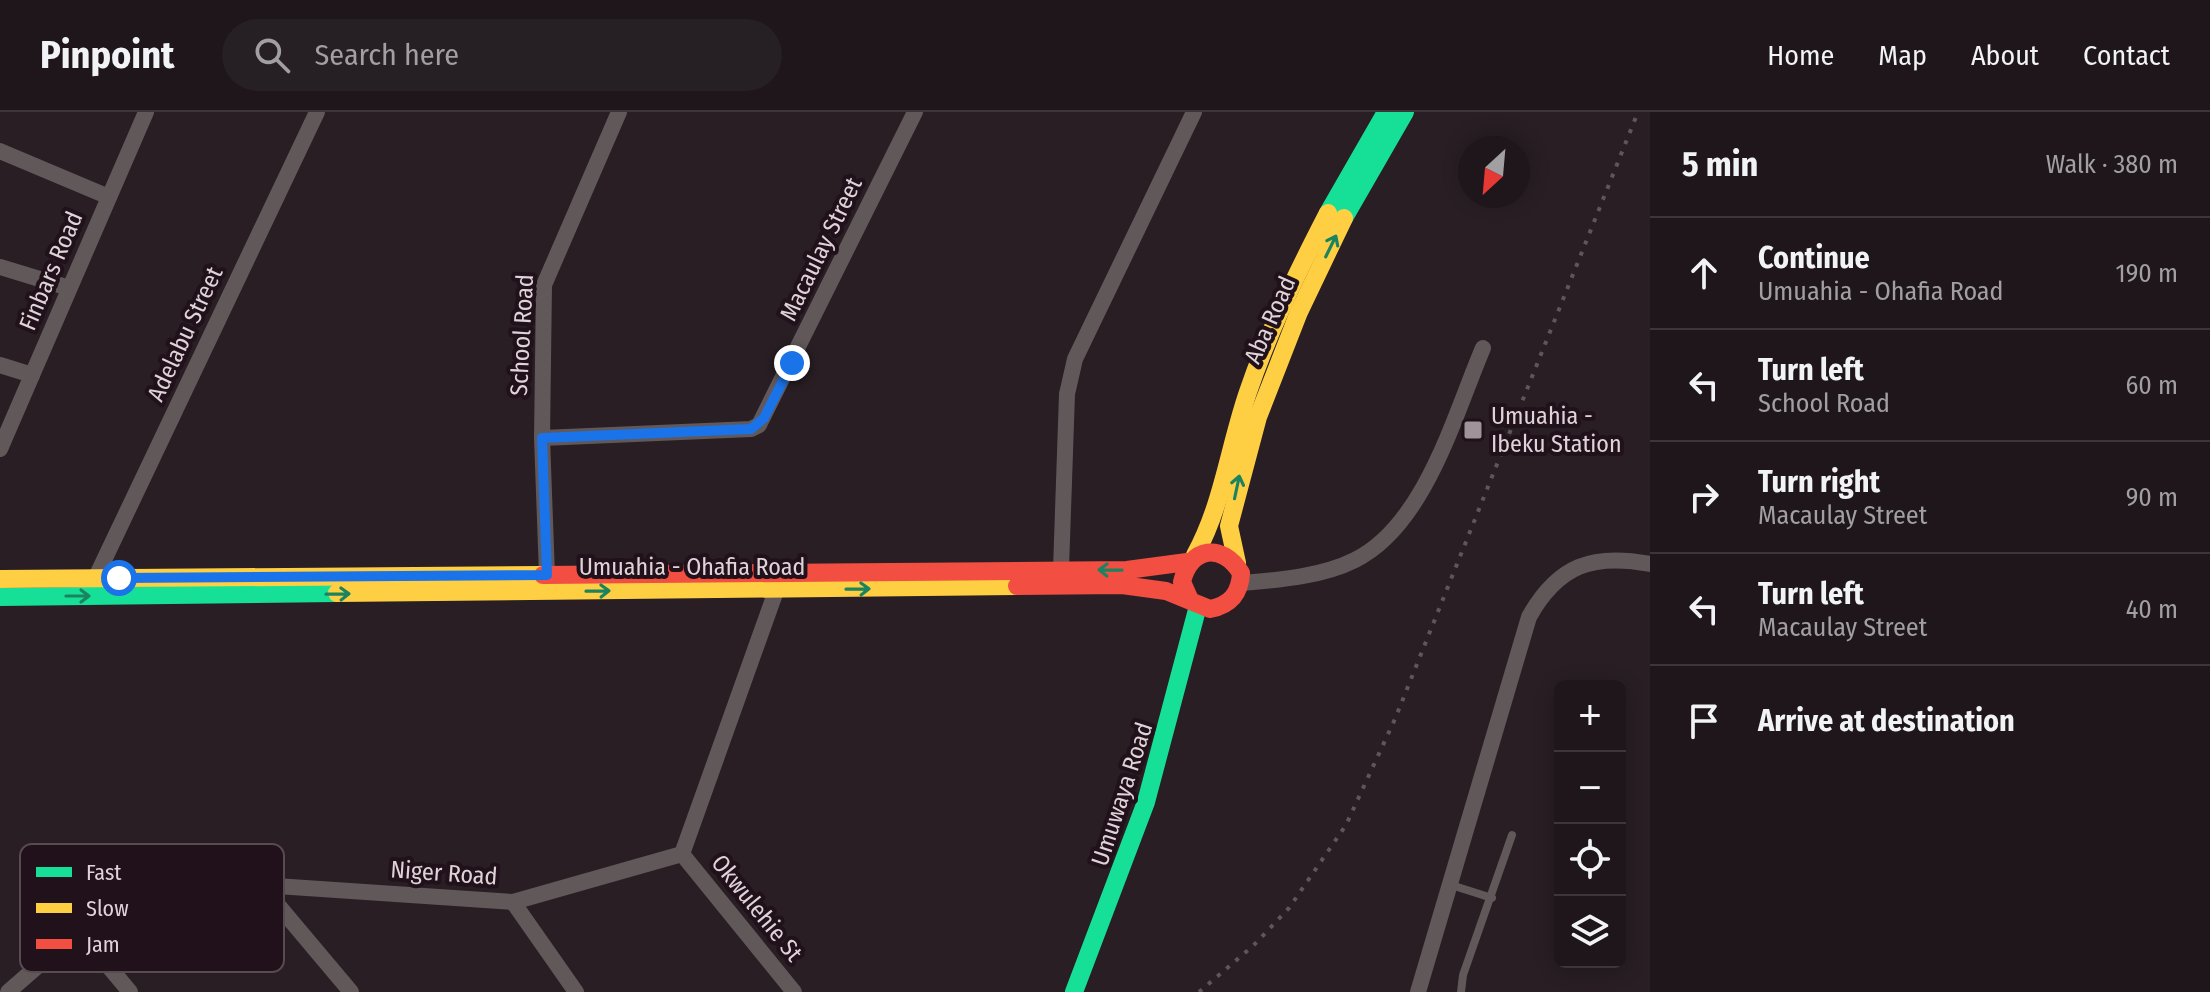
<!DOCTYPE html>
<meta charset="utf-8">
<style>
body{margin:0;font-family:"Fira Sans Condensed",sans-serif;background:#261f23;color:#f1f3f6}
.controls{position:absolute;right:24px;bottom:24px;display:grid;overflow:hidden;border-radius:12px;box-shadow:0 4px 20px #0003}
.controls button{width:72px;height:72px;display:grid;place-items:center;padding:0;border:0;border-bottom:2px solid #3c3539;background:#1e161a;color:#f1f3f6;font:40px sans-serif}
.compass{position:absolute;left:1458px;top:24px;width:72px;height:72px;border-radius:50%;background:#1e161a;box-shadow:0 4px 20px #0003;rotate:206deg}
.stop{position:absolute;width:24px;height:24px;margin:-18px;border:6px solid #1a73e8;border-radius:50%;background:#fff}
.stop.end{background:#1a73e8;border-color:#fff;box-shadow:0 2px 8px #0008}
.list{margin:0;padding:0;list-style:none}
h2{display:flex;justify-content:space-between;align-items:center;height:104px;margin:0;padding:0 32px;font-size:34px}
h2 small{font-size:26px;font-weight:400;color:#a19fa2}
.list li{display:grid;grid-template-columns:52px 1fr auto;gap:24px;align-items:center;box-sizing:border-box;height:112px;padding:0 32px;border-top:2px solid #3c3539}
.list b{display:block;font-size:30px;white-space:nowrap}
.list p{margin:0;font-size:26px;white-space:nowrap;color:#a19fa2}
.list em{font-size:26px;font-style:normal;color:#a19fa2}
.icon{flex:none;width:44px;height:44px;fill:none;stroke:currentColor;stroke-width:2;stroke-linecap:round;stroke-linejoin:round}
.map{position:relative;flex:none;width:1650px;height:880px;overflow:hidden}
header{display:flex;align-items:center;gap:48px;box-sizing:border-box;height:112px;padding:0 40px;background:#1e161a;border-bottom:2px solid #3c3539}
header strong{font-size:38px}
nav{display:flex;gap:44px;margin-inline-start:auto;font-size:28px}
.search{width:560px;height:72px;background:#261f23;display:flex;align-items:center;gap:20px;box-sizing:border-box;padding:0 28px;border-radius:44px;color:#a19fa2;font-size:30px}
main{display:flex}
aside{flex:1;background:#1e161a}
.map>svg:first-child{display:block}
</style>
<header>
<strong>Pinpoint</strong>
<div class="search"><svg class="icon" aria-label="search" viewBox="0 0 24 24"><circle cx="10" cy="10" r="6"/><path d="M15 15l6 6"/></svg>Search here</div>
<nav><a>Home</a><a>Map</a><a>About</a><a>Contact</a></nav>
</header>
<main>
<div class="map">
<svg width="1650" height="880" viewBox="0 0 1650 880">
<rect width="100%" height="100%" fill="#281e23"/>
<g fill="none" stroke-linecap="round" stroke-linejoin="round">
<g stroke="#615859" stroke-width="8">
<polyline points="1448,772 1492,786"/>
<polyline points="1461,880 1463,863 1512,723"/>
</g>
<g stroke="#615859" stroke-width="16">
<polyline points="0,39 109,85"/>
<polyline points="0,155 69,176"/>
<polyline points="0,253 32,263"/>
<polyline points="542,326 751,317 759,313 915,0"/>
<polyline points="0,337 146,0"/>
<polyline points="1061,457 1067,282 1075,247 1194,0"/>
<polyline points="547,463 542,326 544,173 619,0"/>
<polyline points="96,465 317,0"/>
<path d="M1241,471C1278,468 1321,465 1355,448C1425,413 1454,304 1483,236"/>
<polyline points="682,742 794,880"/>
<polyline points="261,773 351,880"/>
<polyline points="513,790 576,880"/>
<polyline points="79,819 130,880"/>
<polyline points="8,880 133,771 145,765 513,790 682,742 776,479"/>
<path d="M1418,880L1529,505C1558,453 1593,441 1650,452"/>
</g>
<g stroke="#16e098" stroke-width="18">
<polyline points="1328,101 1386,0"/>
<polyline points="1344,106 1405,0"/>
<polyline points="0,485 337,481"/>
<polyline points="1074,880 1146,690 1198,494"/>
</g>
<g stroke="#ffcf43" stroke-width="18">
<path d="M1195,443C1223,392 1229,335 1248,280C1269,218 1298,159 1328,101"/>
<polyline points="1237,451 1229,414 1258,305 1299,200 1344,106"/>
<polyline points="0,467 543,463"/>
<polyline points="337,481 1017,474"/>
</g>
<g stroke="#f24e42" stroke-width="18">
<polyline points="543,463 1127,458 1187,450"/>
<path d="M1017,474L1122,473L1166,479L1210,497C1230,493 1240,482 1241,461C1222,430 1190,435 1182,470L1190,488"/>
</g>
<polyline stroke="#5f565a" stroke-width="4" stroke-dasharray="4 8" stroke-linecap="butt" points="1199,880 1253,834 1289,796 1346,713 1395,607 1638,0"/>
</g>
<defs><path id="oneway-shaft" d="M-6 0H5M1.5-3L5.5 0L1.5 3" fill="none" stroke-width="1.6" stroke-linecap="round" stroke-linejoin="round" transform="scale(2)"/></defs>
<g stroke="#1b835f">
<use href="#oneway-shaft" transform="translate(1331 134) rotate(-64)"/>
<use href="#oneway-shaft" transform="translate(1237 375) rotate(-78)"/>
<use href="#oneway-shaft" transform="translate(1110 458) rotate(-179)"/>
<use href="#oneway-shaft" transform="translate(858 477) rotate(-1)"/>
<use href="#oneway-shaft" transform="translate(598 479) rotate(-1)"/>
<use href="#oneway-shaft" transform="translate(338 482) rotate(-1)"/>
<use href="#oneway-shaft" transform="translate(78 484)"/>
</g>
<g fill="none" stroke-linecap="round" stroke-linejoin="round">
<polyline stroke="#1a73e8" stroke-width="10" points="119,466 547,463 542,326 751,317 764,306 792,251"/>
</g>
<rect fill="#9f9499" stroke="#21111a" stroke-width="3" x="1463" y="308" width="20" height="20" rx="4"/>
<g text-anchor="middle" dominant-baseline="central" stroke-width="8" stroke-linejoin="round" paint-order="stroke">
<g font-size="24" fill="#dfd3d9" stroke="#21111a">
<text transform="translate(821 137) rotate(-64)">Macaulay Street</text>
<text transform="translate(51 159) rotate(-67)">Finbars Road</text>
<text transform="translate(1270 208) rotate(-66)">Aba Road</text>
<text transform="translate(185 222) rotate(-65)">Adelabu Street</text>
<text transform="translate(522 223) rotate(-87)">School Road</text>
<text x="692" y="455">Umuahia - Ohafia Road</text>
<text transform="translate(1122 682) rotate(-72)">Umuwaya Road</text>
<text transform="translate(444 761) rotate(4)">Niger Road</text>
<text transform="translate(757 796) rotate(51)">Okwulehie St</text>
</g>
<g font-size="24" fill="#dfd3d9" stroke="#21111a" text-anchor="start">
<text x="1491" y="304">Umuahia -<tspan x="1491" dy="28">Ibeku Station</tspan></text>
</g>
</g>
<rect x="20" y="732" width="264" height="128" rx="12" fill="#21111a" stroke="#5a4b53" stroke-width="2"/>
<rect x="36" y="755" width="36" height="10" fill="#16e098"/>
<rect x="36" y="791" width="36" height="10" fill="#ffcf43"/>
<rect x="36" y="827" width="36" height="10" fill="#f24e42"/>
<g font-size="22" fill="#dfd3d9">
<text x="86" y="768">Fast</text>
<text x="86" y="804">Slow</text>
<text x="86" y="840">Jam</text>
</g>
</svg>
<div class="controls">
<button>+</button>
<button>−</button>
<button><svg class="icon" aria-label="locate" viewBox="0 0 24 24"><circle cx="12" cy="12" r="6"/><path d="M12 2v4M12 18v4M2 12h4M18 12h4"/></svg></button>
<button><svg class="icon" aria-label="layers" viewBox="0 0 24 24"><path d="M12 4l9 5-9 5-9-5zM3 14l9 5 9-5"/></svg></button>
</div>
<svg class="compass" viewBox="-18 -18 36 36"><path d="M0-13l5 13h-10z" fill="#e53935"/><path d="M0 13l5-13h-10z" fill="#a19fa2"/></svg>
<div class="stop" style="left:119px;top:466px"></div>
<div class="stop end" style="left:792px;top:251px"></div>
</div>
<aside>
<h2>5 min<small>Walk · 380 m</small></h2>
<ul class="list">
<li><svg class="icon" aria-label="ahead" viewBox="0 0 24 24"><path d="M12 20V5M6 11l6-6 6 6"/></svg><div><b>Continue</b><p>Umuahia - Ohafia Road</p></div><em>190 m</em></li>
<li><svg class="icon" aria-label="left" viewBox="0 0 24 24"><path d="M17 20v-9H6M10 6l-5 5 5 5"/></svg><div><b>Turn left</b><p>School Road</p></div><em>60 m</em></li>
<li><svg class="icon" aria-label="right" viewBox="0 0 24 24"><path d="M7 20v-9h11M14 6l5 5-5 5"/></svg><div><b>Turn right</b><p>Macaulay Street</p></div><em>90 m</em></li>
<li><svg class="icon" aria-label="left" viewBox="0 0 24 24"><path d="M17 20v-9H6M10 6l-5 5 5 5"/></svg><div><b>Turn left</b><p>Macaulay Street</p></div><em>40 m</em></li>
<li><svg class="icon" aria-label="arrive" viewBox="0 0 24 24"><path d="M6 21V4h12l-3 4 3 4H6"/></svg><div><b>Arrive at destination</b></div></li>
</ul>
</aside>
</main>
